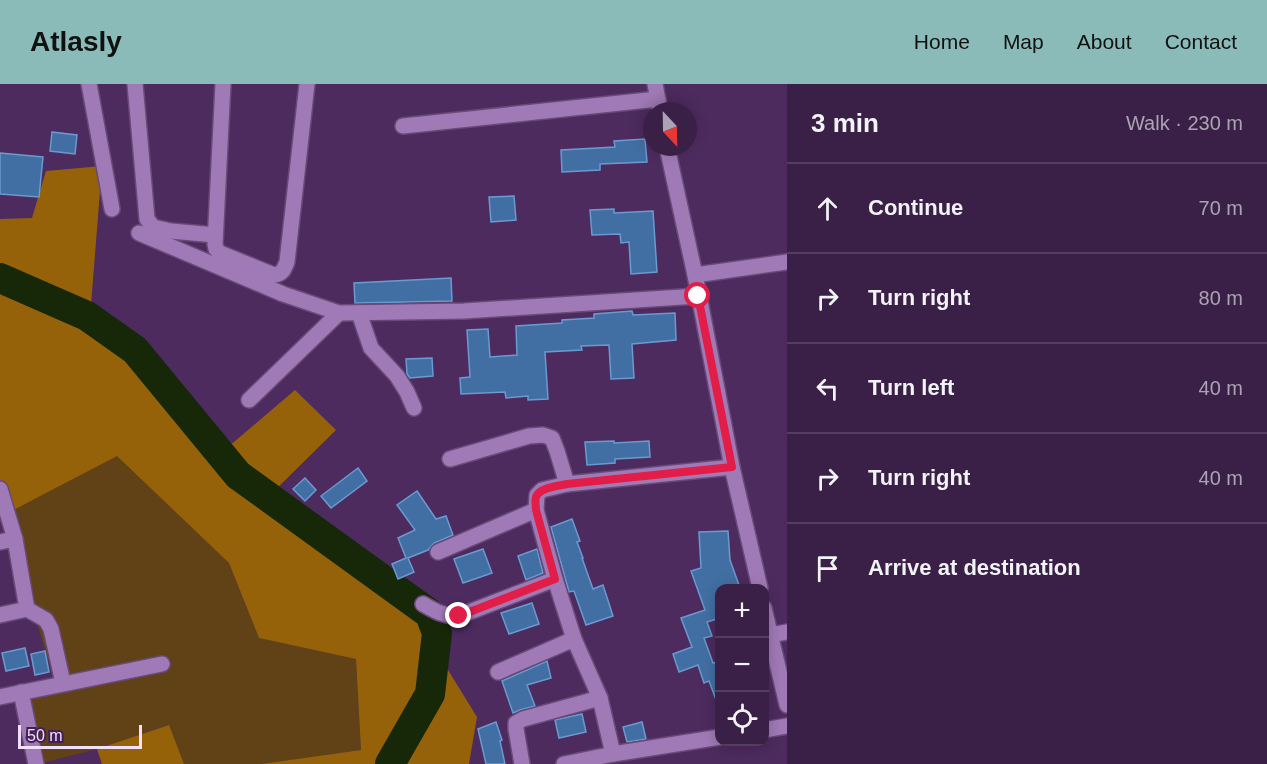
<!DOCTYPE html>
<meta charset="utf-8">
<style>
body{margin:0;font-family:Helvetica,sans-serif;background:#41284e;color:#f1f3f6}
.controls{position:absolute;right:18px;bottom:18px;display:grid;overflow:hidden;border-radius:12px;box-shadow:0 3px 15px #0003}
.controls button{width:54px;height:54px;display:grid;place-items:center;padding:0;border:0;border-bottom:2px solid #543e60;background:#3a2047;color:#f1f3f6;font:30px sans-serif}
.compass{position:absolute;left:643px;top:18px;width:54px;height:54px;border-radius:50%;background:#3a2047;box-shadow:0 3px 15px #0003;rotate:158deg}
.scale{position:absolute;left:18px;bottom:15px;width:124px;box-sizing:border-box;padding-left:6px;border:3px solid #f2dfff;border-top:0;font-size:16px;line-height:21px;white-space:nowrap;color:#f2dfff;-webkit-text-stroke:4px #422054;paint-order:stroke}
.stop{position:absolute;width:18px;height:18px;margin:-14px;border:4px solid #e11d48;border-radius:50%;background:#fff}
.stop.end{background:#e11d48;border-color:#fff;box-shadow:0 2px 6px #0008}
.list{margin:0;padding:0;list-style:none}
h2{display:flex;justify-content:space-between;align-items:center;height:78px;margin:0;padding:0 24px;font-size:26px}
h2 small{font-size:20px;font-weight:400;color:#aba3b4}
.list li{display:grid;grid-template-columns:39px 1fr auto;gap:18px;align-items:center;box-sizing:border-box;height:90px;padding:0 24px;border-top:2px solid #543e60}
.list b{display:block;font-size:22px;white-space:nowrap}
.list em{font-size:20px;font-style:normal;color:#aba3b4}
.icon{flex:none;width:33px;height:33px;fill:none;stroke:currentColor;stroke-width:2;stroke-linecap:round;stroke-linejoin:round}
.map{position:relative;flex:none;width:787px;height:680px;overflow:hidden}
header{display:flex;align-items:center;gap:36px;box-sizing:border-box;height:84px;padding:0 30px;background:#8bbbb9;color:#111}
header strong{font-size:28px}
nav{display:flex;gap:33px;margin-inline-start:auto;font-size:21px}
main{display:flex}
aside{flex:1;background:#3a2047}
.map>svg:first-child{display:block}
</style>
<header>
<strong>Atlasly</strong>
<nav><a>Home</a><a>Map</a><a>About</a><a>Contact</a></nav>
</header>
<main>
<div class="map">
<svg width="787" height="680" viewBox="0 0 787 680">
<rect width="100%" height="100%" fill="#4d2b5f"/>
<polygon fill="#604216" points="117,371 229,479 259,554 356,575 361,666 261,680 184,680 168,641 97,665 38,680 23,615 57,605 4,431"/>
<g fill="#95620a">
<polygon points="102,82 91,221 186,321 214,375 295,306 336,346 262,419 337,467 393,497 477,633 469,680 261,680 361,666 356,575 259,554 229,479 117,372 4,431 0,432 0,135 32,134 46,87"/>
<polygon points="169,641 184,680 102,680 97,665"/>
</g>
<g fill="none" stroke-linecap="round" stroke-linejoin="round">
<polyline stroke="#172809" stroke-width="30" points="0,194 87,232 135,266 238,391 430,530 437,549 430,610 390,680"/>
</g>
<g fill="#426fa3" stroke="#6b9ad0" stroke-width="1.5">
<polygon points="52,48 77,51 75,70 50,67"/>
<polygon points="645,55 647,78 600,80 600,86 562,88 561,66 615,63 614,57"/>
<polygon points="0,69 43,73 39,113 0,110"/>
<polygon points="514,112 516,136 491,138 489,113"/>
<polygon points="614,125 614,129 653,127 657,188 631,190 629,158 621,159 620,150 592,151 590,126"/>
<polygon points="451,194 452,217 355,219 354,199"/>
<polygon points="632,227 633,231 675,229 676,256 632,260 634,294 611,295 609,261 581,262 582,266 545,268 548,315 528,316 528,312 506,314 505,308 461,310 460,294 470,293 467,246 488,245 490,273 517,271 516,242 562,239 562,236 594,234 594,230"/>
<polygon points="432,274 433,292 410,294 407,290 406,275"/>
<polygon points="614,357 614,359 649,357 650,373 615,375 615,379 587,381 585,358"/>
<polygon points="358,384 367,397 331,424 321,412"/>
<polygon points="305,394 316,406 305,417 293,405"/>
<polygon points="417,407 436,435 446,432 453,451 434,459 428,466 408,474 414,488 398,495 392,480 406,474 398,454 415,446 397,421"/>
<polygon points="572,435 580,457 577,458 583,474 582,474 593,505 603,501 613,532 586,541 574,507 569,508 551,443"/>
<polygon points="728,447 730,476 740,504 720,504 720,534 707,538 712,552 704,554 713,579 720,577 720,621 718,621 709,597 704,599 698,581 679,588 673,570 692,563 681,534 705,526 691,487 701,484 699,448"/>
<polygon points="483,465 492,489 463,499 454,475"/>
<polygon points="537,465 543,489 526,496 518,472"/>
<polygon points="532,519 539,540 509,550 501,529"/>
<polygon points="25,564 29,582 6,587 2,569"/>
<polygon points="45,567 49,588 35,591 31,570"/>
<polygon points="547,577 551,594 527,601 535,622 520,626 513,629 502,597"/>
<polygon points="582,630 586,648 559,654 555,636"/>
<polygon points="496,638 502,656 500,657 505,680 486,680 478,645"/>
<polygon points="642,638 646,655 627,658 623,643"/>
</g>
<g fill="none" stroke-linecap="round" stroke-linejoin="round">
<g stroke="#684a78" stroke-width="18">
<g id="street">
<polyline points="89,0 112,125"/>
<polyline points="135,0 147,135 153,143 171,147 215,151"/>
<path d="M223,0L215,160L216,165L220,169L274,191C283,190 284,185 287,178L307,0"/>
<polyline points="403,42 658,15"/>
<polyline points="139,149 283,210 339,229 464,227 698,212"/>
<polyline points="695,191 787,178"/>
<polyline points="359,229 371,264 397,292 407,308 414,324"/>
<polyline points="249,316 339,229"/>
<polyline points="450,375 529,352 543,351 552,354 557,367 567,400"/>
<polyline points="0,405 15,455"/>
<polyline points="0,458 15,455 27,525 46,536 51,545 63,599"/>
<polyline points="438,468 536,426"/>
<path d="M423,520C435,527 445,533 459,532L555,495"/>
<polyline points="0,531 27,525"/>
<polyline points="770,551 787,548"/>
<polyline points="498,588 574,555"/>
<polyline points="21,608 36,680"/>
<polyline points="0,613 162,580"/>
<polyline points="764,646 787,642"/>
<polyline points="613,670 600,614 574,555 555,495 536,426 537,411 542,406 567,400 732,383"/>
<polyline points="522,680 516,645 516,639 523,635 600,614"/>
<polyline points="564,680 613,670 720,653"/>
</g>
</g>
<g stroke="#684a78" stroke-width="18">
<g id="secondary">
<polyline points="655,0 660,27"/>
<polyline points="667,63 695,191 732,383 760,504"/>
<polyline points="764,524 787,621"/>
</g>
</g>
<use href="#street" stroke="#a07ab6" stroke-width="15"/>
<use href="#secondary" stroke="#a07ab6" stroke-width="15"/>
</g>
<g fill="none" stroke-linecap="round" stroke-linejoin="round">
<path stroke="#e11d48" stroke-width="8" d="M459,532L555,495L536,426C536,421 534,415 537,411C542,403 559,402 567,400L732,383L698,212"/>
</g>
</svg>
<div class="controls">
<button>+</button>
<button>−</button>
<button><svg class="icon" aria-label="locate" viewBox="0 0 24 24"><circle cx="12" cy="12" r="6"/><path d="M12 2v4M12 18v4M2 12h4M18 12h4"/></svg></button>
</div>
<svg class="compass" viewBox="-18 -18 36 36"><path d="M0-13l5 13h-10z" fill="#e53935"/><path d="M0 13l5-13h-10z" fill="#aba3b4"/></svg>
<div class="scale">50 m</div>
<div class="stop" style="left:698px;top:212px"></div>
<div class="stop end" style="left:459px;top:532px"></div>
</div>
<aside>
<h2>3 min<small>Walk · 230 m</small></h2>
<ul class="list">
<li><svg class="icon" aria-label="ahead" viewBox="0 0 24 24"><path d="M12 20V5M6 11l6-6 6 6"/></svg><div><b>Continue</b></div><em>70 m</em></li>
<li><svg class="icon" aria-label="right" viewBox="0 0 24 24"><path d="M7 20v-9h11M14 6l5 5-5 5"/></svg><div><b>Turn right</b></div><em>80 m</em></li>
<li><svg class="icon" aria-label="left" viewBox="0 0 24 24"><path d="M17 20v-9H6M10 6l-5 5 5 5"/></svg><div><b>Turn left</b></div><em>40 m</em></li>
<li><svg class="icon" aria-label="right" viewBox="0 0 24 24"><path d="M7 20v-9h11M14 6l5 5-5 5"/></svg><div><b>Turn right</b></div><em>40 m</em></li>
<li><svg class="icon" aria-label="arrive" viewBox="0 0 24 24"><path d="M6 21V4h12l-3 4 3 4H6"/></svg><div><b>Arrive at destination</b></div></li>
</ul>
</aside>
</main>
